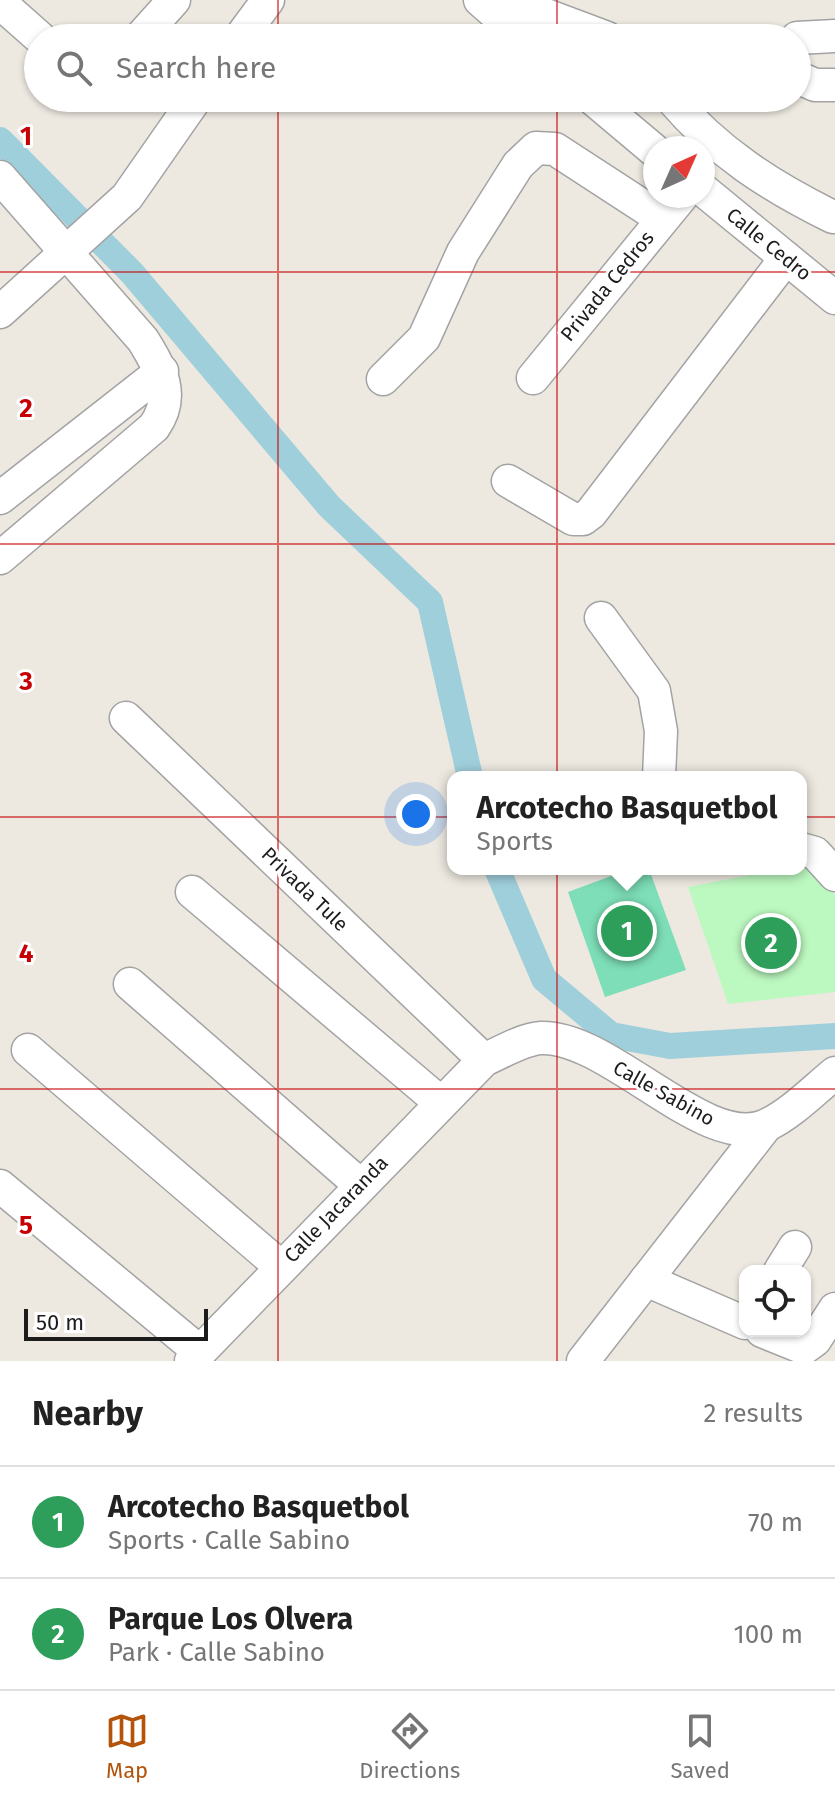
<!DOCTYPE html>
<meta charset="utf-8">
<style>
body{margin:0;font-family:"Fira Sans",sans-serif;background:#f6f6f6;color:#222}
.controls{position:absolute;right:24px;bottom:24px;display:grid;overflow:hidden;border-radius:16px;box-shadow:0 2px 6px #0004}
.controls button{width:72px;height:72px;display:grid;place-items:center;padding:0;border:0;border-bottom:2px solid #e0e0e0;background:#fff;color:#222;font:40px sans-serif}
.compass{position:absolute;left:643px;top:136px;width:72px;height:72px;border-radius:50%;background:#fff;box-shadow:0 2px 6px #0004;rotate:45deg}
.scale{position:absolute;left:24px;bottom:20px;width:184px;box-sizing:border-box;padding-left:8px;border:4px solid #1c1c1c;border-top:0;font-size:22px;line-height:28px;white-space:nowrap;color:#1c1c1c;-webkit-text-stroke:6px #fff;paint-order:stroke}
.you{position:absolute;left:416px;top:814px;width:28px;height:28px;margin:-20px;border:6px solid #fff;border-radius:50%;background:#1a73e8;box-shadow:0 0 0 12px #1a73e833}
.badge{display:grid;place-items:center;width:52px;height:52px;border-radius:50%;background:#b45309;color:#fff;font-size:26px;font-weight:700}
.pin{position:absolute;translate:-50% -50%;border:4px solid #fff;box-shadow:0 2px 8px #0006}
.popup{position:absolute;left:447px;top:771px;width:360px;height:104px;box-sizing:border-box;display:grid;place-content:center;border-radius:16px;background:#fff;filter:drop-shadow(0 2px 6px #0005);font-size:26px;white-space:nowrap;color:#767676}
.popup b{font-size:30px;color:#222}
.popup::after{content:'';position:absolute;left:50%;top:100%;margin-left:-16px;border:16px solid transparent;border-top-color:#fff}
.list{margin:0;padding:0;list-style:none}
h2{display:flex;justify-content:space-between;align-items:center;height:104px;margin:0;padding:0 32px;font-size:34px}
h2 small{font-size:26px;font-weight:400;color:#767676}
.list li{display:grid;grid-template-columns:52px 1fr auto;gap:24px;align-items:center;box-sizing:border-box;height:112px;padding:0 32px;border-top:2px solid #e0e0e0}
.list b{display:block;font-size:30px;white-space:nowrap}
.list p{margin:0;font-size:26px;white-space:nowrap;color:#767676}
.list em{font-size:26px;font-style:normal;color:#767676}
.icon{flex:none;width:44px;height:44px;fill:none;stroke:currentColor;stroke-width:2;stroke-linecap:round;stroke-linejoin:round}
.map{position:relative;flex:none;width:835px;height:1361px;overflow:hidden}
.search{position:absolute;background:#fff;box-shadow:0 2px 6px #0004;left:24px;right:24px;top:24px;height:88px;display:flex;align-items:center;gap:20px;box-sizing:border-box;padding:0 28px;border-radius:44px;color:#767676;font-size:30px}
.sheet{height:328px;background:#fff}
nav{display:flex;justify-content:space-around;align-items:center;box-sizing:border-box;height:112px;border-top:2px solid #e0e0e0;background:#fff;font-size:22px;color:#767676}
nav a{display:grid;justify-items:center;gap:4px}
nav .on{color:#b45309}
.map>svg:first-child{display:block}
</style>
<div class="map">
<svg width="835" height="1361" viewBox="0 0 835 1361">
<rect width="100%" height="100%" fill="#ede9e1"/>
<polygon fill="#bcf9c0" points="809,863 835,895 835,992 728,1004 688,887 780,869 801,869 801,865"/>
<polygon fill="#7ddeb7" points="630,869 649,869 686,970 605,997 568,892"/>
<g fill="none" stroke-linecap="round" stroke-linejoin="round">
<g stroke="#a0cfdc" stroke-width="26">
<polyline points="0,140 132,273 329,506 430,602 470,777"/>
<polyline points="497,869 544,979 611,1035 670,1046 835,1036"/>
</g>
<g stroke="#a3a3a3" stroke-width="35">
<g id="minor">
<polyline points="480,0 523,38"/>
<polyline points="506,0 607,38"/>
<polyline points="5,7 40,38"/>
<polyline points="140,38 174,0"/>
<polyline points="240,38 268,0"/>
<polyline points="797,38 835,36"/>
<polyline points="797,77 815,85 835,85"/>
<polyline points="592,98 655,151"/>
<path d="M671,98C717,152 770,186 833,217"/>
<path d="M0,177L143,340C161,369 176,396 154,427L0,558"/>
<polyline points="703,190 835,298"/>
<polyline points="0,312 127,197 196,98"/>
<polyline points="533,378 682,196"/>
<polyline points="383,379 424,338 463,252 518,165 536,148 555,149 661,218"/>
<polyline points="508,481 573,519 583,519 591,513 786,258"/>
<polyline points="0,498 162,371"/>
<polyline points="601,618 654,691 661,731 659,777"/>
<polyline points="126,718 484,1060"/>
<polyline points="801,849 815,853 835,875"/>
<polyline points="192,892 441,1103"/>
<polyline points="130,984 359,1184"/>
<polyline points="28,1050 281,1267"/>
<polyline points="0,1186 200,1352"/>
<polyline points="780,1271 795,1247"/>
<polyline points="646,1280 745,1323"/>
<polyline points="762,1331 804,1348 815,1340 835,1309"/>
<path d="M191,1361L484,1060C500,1053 523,1039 541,1038C609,1035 707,1154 767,1125C792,1113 814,1090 835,1073"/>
<polyline points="583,1361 766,1126"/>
</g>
</g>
<use href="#minor" stroke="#fff" stroke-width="32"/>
</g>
<path fill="none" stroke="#c70003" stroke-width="2" stroke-opacity="0.55" d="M278,0V38M557,0V38M278,98V1361M557,98V1361M0,272H835M0,544H835M0,817H835M0,1089H835"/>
<g text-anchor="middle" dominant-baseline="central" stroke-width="6" stroke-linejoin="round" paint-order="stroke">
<g font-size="20" fill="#1c1c1c" stroke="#fff">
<text transform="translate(769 244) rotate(39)">Calle Cedro</text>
<text transform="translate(607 286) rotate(-51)">Privada Cedros</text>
<text transform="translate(305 889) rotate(44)">Privada Tule</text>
<text transform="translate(664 1093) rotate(29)">Calle Sabino</text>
<text transform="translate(336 1209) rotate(-46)">Calle Jacaranda</text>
</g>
</g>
<g font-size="26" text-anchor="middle" font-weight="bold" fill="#c70003" stroke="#fff" stroke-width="6" stroke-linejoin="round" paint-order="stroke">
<text x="26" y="145">1</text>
<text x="26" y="417">2</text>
<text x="26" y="690">3</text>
<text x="26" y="962">4</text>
<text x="26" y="1234">5</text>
</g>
</svg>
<div class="controls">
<button><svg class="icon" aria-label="locate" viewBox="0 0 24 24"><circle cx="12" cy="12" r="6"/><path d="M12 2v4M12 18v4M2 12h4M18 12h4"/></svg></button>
</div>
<svg class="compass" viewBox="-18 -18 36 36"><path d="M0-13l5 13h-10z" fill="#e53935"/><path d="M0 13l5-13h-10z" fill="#767676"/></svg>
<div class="scale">50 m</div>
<div class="you"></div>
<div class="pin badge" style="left:627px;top:931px;background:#2e9e5b">1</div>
<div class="popup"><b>Arcotecho Basquetbol</b>Sports</div>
<div class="pin badge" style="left:771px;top:943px;background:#2e9e5b">2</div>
<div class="search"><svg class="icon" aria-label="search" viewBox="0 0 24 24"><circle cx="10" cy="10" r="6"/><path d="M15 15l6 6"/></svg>Search here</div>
</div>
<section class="sheet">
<h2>Nearby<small>2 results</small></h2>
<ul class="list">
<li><span class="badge" style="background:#2e9e5b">1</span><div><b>Arcotecho Basquetbol</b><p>Sports · Calle Sabino</p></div><em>70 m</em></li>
<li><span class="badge" style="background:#2e9e5b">2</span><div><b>Parque Los Olvera</b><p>Park · Calle Sabino</p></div><em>100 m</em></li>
</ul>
</section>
<nav>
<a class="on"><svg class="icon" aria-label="map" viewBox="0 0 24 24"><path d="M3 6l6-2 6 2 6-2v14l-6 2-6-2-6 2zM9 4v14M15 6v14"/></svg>Map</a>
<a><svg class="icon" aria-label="directions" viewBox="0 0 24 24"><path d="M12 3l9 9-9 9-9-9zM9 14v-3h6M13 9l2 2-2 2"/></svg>Directions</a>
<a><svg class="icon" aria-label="saved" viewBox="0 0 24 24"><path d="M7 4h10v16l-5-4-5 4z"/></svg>Saved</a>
</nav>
